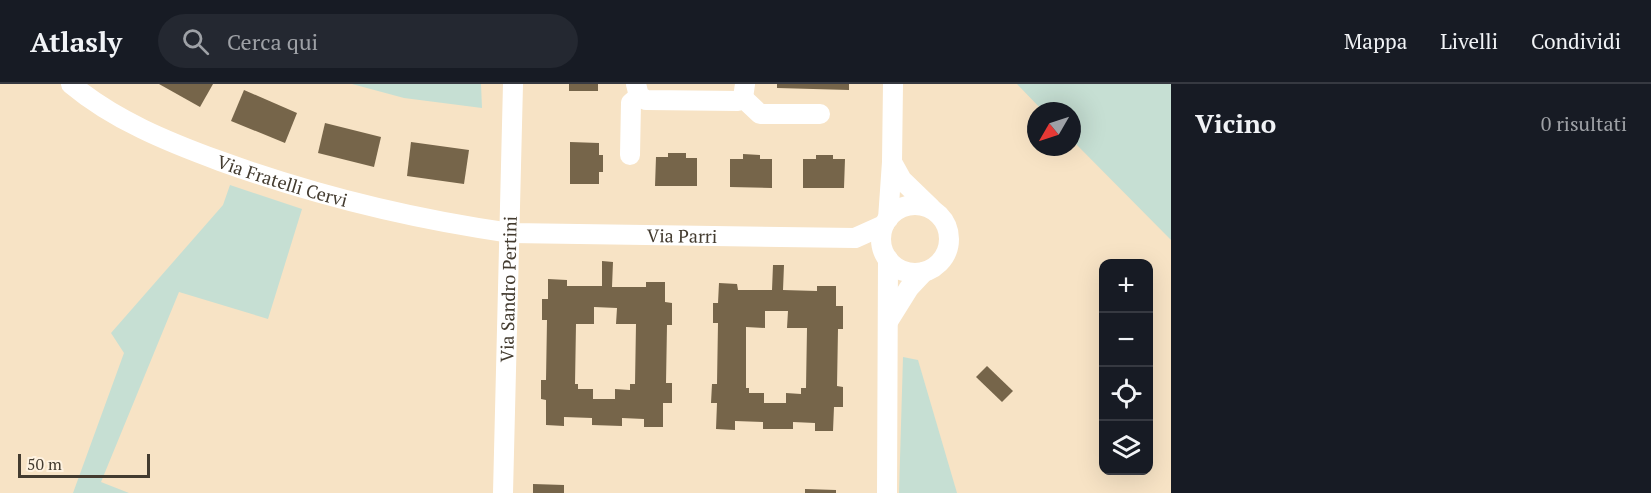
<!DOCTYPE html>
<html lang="it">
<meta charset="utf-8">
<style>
body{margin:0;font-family:"PT Serif",serif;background:#242831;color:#f1f3f6}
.controls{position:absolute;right:18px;bottom:18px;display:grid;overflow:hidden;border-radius:12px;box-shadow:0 6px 24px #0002}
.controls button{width:54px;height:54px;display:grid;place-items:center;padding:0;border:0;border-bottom:2px solid #363941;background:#171b24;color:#f1f3f6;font:30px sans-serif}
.compass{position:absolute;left:1027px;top:18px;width:54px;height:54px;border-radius:50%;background:#171b24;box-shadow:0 6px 24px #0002;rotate:231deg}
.scale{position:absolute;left:18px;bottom:15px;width:132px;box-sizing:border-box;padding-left:6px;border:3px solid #433b2f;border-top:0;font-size:16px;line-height:21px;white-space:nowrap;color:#433b2f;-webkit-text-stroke:4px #fef2e0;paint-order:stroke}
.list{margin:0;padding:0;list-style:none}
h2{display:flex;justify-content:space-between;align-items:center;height:78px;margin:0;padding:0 24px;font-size:26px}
h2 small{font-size:20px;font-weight:400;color:#9ea1a6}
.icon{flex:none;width:33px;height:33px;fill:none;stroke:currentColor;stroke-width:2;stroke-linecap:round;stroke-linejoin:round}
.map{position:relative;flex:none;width:1171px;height:409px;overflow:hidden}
header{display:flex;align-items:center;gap:36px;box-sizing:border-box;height:84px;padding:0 30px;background:#171b24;border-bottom:2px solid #363941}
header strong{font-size:28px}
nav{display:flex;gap:33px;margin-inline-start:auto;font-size:21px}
.search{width:420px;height:54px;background:#242831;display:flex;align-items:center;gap:15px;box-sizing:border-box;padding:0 21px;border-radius:33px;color:#9ea1a6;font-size:22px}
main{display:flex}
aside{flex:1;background:#171b24}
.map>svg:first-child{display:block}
</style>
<header>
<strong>Atlasly</strong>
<div class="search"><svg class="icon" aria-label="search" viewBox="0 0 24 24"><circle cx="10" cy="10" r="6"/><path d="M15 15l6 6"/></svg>Cerca qui</div>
<nav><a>Mappa</a><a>Livelli</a><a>Condividi</a></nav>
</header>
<main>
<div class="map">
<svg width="1171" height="409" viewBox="0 0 1171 409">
<rect width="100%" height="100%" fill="#f7e3c5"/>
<g fill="#c6dfd3">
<polygon points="352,0 481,0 482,24 404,14"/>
<polygon points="1017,0 1171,0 1171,156 1072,56 1072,27 1043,27"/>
<polygon points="230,101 302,125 268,235 179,208 101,398 129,409 73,409 124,269 111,249 223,121"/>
<polygon points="903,273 918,276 957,409 899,409"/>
</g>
<g fill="#76654a" fill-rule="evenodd">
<polygon points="159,0 213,0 200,23"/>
<rect x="569" y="0" width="29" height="7"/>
<polygon points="777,0 849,0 849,6 777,4"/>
<polygon points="244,6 297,29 285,59 231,37"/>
<polygon points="325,39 381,53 374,83 318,69"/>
<polygon points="411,58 469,66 464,100 407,92"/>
<polygon points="570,58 599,59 599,71 603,71 603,88 599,88 599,100 570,100"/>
<polygon points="668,69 686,69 686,74 697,74 697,102 655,102 656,73 668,73"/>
<polygon points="743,70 760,71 760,75 772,75 772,104 730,103 730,75 743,75"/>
<polygon points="816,71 833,71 833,75 845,75 844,104 803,104 803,75 816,75"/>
<path d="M602,177L613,178L612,203H646V198H665V218L672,219V241H667L666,299H672V319H663V343H644V335L622,334V342L592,341V334L564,333V342L546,341V316L541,315V296H546L547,236H542V215H548V195L567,196V202H602ZM594,223L617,224L616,240H636L635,300H630V306L615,305V315H593V305H578V300H575L576,240H594Z"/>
<path d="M773,181H784L783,206L817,207V202H836V222H843V245H838L837,302L843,303V323H834L833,347H815V339L793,338V345H763V338L735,337V346L716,345L717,319H711L712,300H717L718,239H713V219H718L719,199L737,200L738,206H772ZM765,227H788L787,244H807L806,304H801V310L786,309V319H764V309H749V304H746V243L765,244Z"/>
<polygon points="987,282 1013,307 1002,318 976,293"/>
<polygon points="533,400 564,401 564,409 533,409"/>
<polygon points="805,405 836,406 836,409 805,409"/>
</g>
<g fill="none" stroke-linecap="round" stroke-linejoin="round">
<g stroke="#fff" stroke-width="20">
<path id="s1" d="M71,0C114,36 168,58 220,77C314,111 412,135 511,149L855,154L884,141"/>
<polyline points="636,0 639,12 646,16 738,17 743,14 745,0"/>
<polyline points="743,14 760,30 820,30"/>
<polyline points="630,71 631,19 639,12"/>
<polyline points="892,78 902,96 931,124"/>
<circle cx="915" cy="155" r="34"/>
<polyline points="888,135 892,78 893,0"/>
<polyline points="889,236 909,204 924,188"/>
<path id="s2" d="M503,409L513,0"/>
<polyline points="887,409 888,175"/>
</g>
</g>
<g text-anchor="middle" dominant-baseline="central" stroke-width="6" stroke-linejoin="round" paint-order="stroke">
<g font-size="18" fill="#433b2f" stroke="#fef2e0">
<text stroke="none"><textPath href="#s1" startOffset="234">Via Fratelli Cervi</textPath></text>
<text stroke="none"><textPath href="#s1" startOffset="640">Via Parri</textPath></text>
<text stroke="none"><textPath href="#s2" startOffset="204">Via Sandro Pertini</textPath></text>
</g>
</g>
</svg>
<div class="controls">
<button>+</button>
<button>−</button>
<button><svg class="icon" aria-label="locate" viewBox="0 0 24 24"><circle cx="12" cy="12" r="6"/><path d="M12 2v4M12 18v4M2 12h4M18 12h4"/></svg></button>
<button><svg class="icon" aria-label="layers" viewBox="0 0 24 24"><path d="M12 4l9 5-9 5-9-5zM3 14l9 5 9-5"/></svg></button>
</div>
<svg class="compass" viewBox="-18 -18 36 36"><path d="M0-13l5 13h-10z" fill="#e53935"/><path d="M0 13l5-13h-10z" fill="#9ea1a6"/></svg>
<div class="scale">50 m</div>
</div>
<aside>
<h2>Vicino<small>0 risultati</small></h2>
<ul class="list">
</ul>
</aside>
</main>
